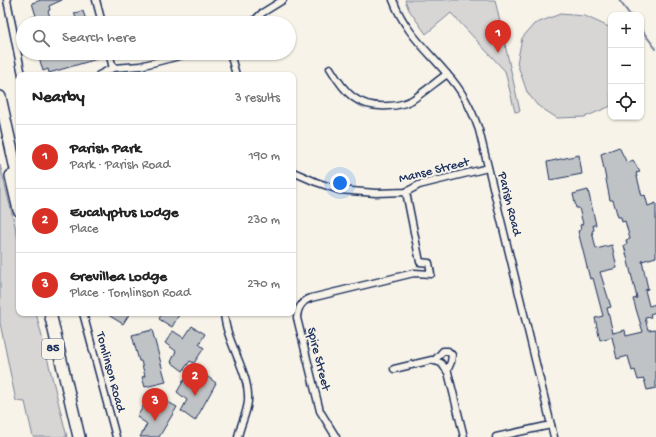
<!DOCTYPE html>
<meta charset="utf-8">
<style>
body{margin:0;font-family:"Gochi Hand",sans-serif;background:#f2f2f2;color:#222}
.controls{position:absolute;right:12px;top:12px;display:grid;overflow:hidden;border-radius:8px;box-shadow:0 1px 3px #0004}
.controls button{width:36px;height:36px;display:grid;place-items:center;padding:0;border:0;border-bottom:1px solid #e0e0e0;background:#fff;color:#222;font:20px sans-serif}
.you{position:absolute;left:340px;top:183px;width:14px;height:14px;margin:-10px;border:3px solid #fff;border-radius:50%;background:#1a73e8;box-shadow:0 0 0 6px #1a73e833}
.badge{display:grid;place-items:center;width:26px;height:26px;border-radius:50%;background:#d93025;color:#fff;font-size:13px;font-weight:700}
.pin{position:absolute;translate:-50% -33px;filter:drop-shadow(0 1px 2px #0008)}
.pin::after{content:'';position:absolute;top:21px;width:14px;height:12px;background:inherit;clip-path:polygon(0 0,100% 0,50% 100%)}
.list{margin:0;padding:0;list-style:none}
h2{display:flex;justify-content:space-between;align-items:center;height:52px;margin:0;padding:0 16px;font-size:17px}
h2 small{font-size:13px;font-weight:400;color:#767676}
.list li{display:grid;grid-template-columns:26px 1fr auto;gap:12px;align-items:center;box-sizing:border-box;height:64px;padding:0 16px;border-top:1px solid #e0e0e0}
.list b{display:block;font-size:15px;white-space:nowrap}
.list p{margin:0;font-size:13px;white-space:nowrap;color:#767676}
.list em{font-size:13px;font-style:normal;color:#767676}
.icon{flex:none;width:22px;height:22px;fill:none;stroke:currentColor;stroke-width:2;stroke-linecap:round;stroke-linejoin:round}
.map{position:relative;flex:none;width:656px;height:437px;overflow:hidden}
.search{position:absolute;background:#fff;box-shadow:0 1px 3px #0004;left:16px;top:16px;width:280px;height:44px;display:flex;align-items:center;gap:10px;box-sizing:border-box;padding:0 14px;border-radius:22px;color:#767676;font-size:15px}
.panel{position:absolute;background:#fff;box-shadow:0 1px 3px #0004;left:16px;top:72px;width:280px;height:244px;border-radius:8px}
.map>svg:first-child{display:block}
</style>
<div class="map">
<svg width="656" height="437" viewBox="0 0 656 437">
<rect width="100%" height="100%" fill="#f7f3e8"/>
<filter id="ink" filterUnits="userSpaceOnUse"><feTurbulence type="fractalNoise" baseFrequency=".025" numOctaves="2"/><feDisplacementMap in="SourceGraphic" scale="8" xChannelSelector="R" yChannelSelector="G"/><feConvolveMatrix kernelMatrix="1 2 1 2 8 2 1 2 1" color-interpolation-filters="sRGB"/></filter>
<g filter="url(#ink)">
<g fill="#d7d6d4" stroke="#798299">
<polygon points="405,0 495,0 520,111 515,112 505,71 451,13 426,34 409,10"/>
<polygon points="560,14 585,16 611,28 611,106 585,117 557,118 537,105 527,92 517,63 522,38 534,24"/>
<polygon points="0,165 19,242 19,313 36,313 67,437 33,437 25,402 16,401 0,323"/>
</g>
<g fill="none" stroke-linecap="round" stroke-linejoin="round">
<g stroke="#727c95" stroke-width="2">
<polyline points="619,0 630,15"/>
<polyline points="641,29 656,49"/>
</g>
</g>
<g fill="#c0c3c5" stroke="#1b2f5e">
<polygon points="41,0 62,0 49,6 50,10 48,11 52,23 32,23 30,18 36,16 32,3"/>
<polygon points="83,11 87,23 64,23 76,18 74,13"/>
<polygon points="41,53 95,53 97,59 49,73 48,69 43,71 39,57 42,57"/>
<polygon points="619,147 627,163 633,160 640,172 636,173 642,196 645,195 648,206 656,203 656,257 642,261 648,289 645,290 649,306 656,304 656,312 650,314 651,317 645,318 648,330 656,329 656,388 647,390 644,379 638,380 635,370 632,371 628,356 617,359 612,337 600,340 595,318 603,316 593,278 590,279 578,231 581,230 580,225 583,224 579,208 576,208 573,194 588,190 596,225 593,225 594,230 592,231 596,249 612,245 617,268 600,272 611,307 607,308 613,333 625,330 626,336 643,332 633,299 637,298 624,245 627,244 626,240 630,239 625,221 622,222 621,217 618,217 613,200 610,200 601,154"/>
<polygon points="579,155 582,174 550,180 547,162"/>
<polygon points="105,313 130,313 123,324"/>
<polygon points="162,313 180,313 172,327 159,319"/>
<polygon points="192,326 205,334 199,344 204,348 194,363 190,361 183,371 171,362 176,351 165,343 173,331 184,338"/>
<polygon points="152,330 166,382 145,387 142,377 145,376 141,361 139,361 132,335"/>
<polygon points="204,374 216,383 195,421 181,411 187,400 177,392 184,380 195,385"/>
<polygon points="164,400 177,407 159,437 140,437 147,424 137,417 144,405 156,410"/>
</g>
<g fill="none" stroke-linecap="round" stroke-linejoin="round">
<g stroke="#1b2f5e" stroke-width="9">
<g id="street">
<polyline points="7,0 22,75"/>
<polyline points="96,0 102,23"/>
<path d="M393,0C405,32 426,49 447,74C462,90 472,110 479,130L554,437"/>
<polyline points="252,23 262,13 283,0"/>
<polyline points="109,53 113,68"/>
<polyline points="230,53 236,75"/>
<path d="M330,68C345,93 357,108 388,106C396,106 406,103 412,100C424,92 436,82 447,74"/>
<polyline points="99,75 113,68 140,66 191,53"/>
<polyline points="293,172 316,182 339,190 376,193 406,192 419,185 488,168"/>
<polyline points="83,313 116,437"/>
<path d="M224,313C226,343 250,372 248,401C247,414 240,425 238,437"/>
<polyline points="434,361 443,351 448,351 452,355 451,362 447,371"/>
<polyline points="394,369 432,360 441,363 448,372 464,437"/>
<path d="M336,437L320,411L297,318C297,309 302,301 311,298L414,273L431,274L429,263L420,262L406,192"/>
<polyline points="496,437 551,425"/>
</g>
</g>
<g stroke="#1b2f5e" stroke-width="14">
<g id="highway">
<polyline points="0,97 19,183"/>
<polyline points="11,176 19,210"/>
<polyline points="50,313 79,437"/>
</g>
</g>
<use href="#street" stroke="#f7f3e8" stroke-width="6"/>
<use href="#highway" stroke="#f7f3e8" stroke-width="11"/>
</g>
</g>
<g text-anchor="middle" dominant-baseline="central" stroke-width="4" stroke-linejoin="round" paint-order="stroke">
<rect fill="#f7f3e8" stroke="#5d6a87" stroke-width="1" x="42" y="339" width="22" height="20" rx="3"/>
<g font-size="12" font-weight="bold" fill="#1b2f5e">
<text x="53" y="349">85</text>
</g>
<g font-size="13" fill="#1b2f5e" stroke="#f7f3e8">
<text transform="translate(434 171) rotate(-14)">Manse Street</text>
<text transform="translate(509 204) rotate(76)">Parish Road</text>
<text transform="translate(318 359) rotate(76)">Spire Street</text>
<text transform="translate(110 372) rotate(75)">Tomlinson Road</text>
</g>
</g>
</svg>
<div class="controls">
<button>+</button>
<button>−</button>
<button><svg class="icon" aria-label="locate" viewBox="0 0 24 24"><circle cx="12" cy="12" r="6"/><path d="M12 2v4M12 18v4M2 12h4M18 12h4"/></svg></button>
</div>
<div class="you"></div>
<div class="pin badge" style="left:498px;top:53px">1</div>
<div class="pin badge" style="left:195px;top:396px">2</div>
<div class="pin badge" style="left:155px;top:421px">3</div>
<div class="search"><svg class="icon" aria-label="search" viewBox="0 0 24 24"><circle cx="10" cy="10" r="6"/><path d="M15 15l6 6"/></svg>Search here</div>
<section class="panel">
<h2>Nearby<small>3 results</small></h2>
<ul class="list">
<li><span class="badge">1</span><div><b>Parish Park</b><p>Park · Parish Road</p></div><em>190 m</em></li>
<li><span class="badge">2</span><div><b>Eucalyptus Lodge</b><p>Place</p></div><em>230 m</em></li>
<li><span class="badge">3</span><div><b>Grevillea Lodge</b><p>Place · Tomlinson Road</p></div><em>270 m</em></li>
</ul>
</section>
</div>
